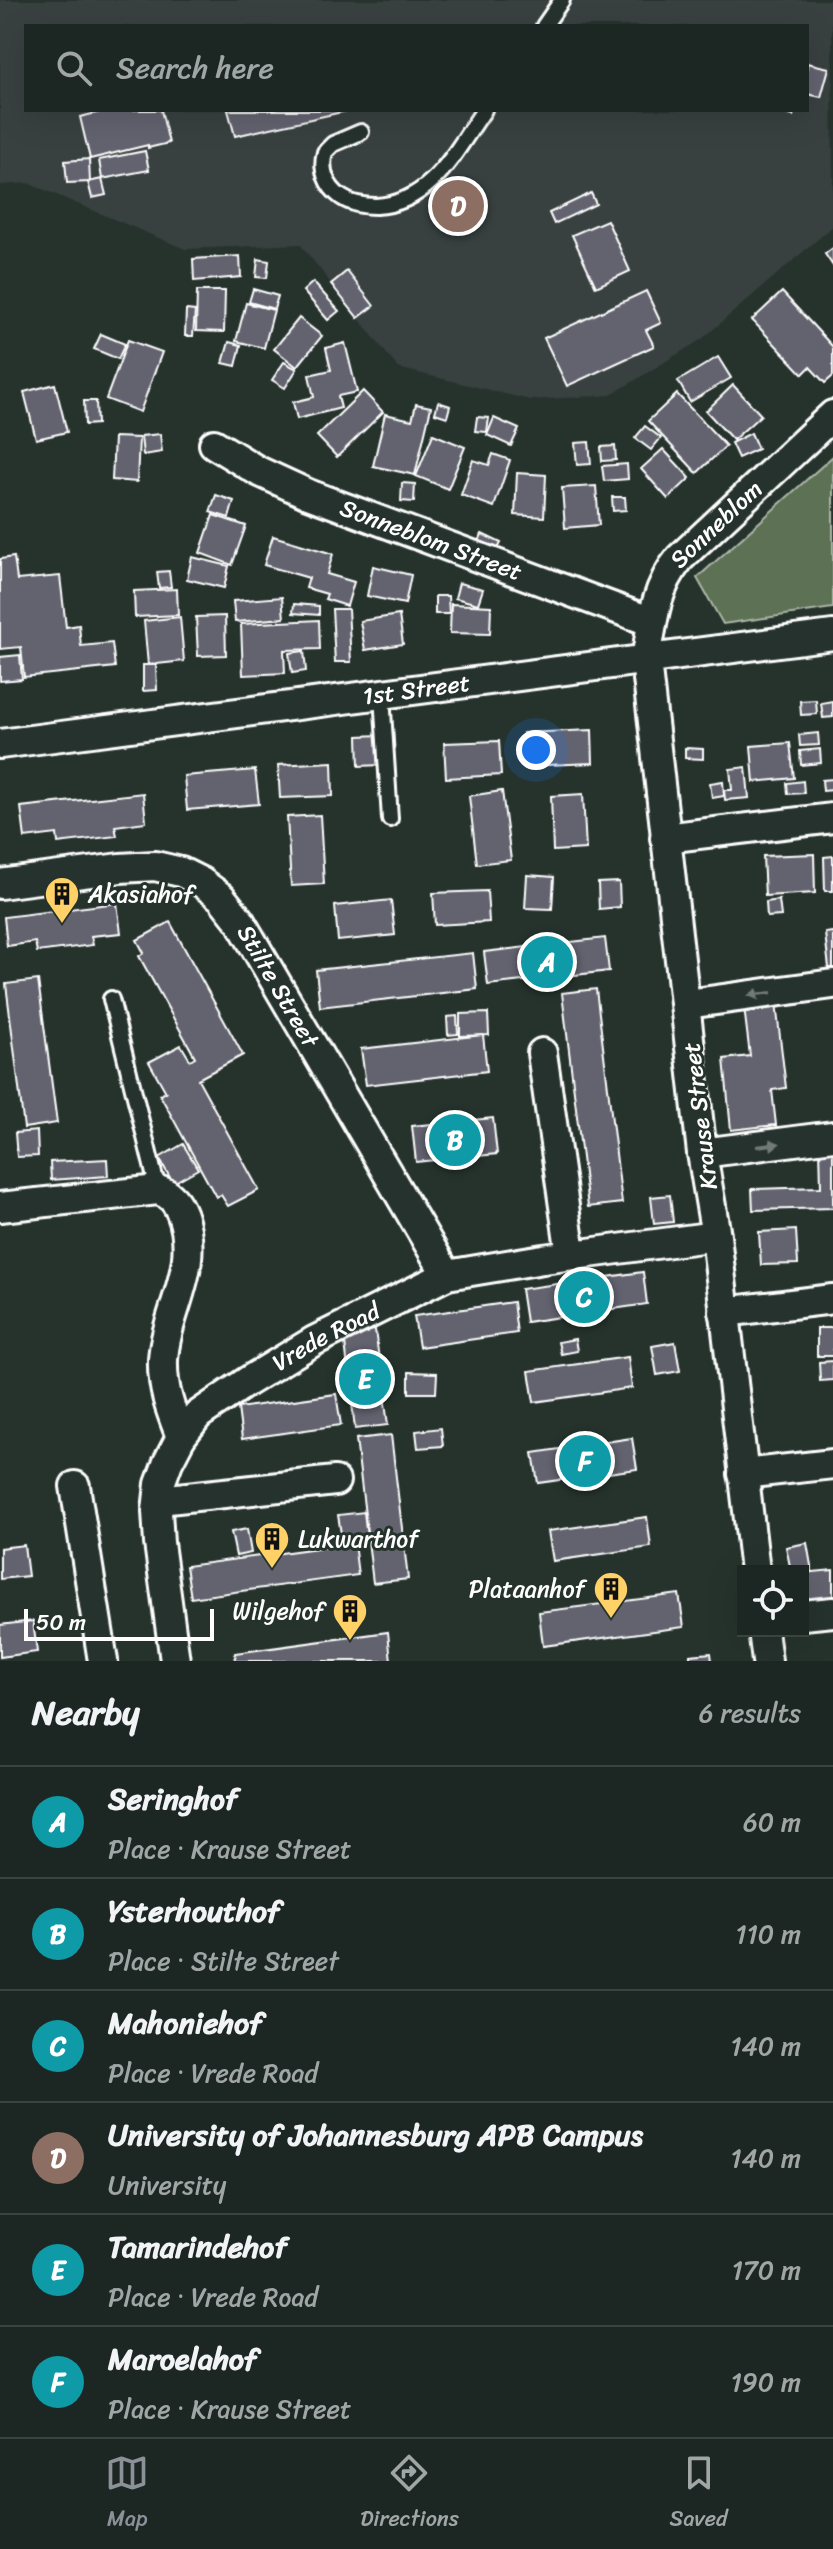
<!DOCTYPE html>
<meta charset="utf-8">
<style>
body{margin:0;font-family:Sriracha,sans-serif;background:#252e2a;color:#f1f3f6}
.controls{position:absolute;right:24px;bottom:24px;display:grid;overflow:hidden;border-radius:0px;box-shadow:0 8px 32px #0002}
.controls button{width:72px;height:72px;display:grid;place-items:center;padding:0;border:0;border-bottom:2px solid #3a4340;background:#1c2622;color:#f1f3f6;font:40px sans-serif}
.scale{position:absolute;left:24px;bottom:20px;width:190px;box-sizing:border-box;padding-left:8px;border:4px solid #fff;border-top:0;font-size:22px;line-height:28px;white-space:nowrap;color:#fff;-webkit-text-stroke:6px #26332d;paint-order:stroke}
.you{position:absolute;left:536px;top:750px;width:28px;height:28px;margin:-20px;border:6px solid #fff;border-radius:50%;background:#1a73e8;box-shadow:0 0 0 12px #1a73e833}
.badge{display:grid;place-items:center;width:52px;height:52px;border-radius:50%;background:#8c9099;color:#fff;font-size:26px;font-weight:700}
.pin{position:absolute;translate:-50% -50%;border:4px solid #fff;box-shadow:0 2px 8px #0006}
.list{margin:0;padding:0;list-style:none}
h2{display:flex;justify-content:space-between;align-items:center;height:104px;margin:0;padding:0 32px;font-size:34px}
h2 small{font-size:26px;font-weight:400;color:#a0a5a5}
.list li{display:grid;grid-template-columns:52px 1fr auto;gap:24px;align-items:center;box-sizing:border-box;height:112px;padding:0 32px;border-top:2px solid #3a4340}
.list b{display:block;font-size:30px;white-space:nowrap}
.list p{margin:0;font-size:26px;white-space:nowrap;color:#a0a5a5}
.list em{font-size:26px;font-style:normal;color:#a0a5a5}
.icon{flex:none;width:44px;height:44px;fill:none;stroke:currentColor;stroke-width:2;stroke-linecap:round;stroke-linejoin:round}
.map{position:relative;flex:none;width:833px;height:1661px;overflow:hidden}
.search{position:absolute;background:#1c2622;box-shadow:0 8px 32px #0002;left:24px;right:24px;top:24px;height:88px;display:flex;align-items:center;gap:20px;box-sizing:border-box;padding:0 28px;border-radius:0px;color:#a0a5a5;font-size:30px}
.sheet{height:776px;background:#1c2622}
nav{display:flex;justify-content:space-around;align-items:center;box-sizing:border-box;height:112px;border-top:2px solid #3a4340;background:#1c2622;font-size:22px;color:#a0a5a5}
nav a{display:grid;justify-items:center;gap:4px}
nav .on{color:#8c9099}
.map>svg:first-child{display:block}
</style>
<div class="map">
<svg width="833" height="1661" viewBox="0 0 833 1661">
<rect width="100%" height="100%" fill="#26332d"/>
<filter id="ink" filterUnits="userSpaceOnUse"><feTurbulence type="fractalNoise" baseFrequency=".0125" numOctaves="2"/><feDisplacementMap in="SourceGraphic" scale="16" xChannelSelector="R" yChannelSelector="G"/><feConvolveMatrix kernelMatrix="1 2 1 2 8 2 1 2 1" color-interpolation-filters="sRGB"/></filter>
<g filter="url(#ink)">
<path fill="#394141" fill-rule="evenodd" d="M0,0H832L833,226L702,339L611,395L530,400L398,368L300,244L185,249L28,183L0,185ZM26,26H807V110H26Z"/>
<polygon fill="#5d7154" stroke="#aeb8aa" stroke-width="2" points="833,456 833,608 723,624 697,578"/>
<g fill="#646370" stroke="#fff" stroke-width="2">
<polygon points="807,63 829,68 821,97 807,94"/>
<polygon points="109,110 161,110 169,143 148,148 148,145 90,159 80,117"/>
<polygon points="228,110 351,110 235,136"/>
<polygon points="773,110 795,110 793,116"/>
<polygon points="145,151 149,170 102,179 99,160"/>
<polygon points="89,159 90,182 67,183 65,161"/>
<polygon points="102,179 106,195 92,198 88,182"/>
<polygon points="591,193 596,204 554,224 549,213"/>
<polygon points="607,220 630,271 596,287 572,235"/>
<polygon points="833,248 833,266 825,254"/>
<polygon points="240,256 241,277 194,281 193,259"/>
<polygon points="258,259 269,261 267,278 256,277"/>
<polygon points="347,271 374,306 358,318 331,284"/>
<polygon points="313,282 339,311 328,320 303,291"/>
<polygon points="253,289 278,296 274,309 249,302"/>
<polygon points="197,291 225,291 224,332 196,331"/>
<polygon points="646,291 661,323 646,330 654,346 567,386 544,338"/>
<polygon points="782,292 833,347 833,376 825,383 810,367 803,374 752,320"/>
<polygon points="246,303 274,310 264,348 236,341"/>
<polygon points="186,310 195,311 193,336 185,336"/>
<polygon points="299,318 322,336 297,367 274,349"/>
<polygon points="101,334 125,344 118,359 94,349"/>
<polygon points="128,340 162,352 140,412 106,399"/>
<polygon points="229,342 241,345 236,366 223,363"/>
<polygon points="345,343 357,392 338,396 341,408 297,419 293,402 314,397 309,375 331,370 326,348"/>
<polygon points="718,357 731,378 690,402 678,381"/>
<polygon points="284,362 297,369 285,388 272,380"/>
<polygon points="55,384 67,432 36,439 24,392"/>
<polygon points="733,385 761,415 733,440 706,411"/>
<polygon points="363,391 383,412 337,457 317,436"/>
<polygon points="677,394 726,446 697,473 648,421"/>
<polygon points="84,401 96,401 97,424 85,425"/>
<polygon points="438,402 450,406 447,417 435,413"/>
<polygon points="416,404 431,407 415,475 373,466 385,414 412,420"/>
<polygon points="477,417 489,418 487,432 475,431"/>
<polygon points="494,418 519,429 511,446 487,435"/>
<polygon points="645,426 661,438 651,450 635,438"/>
<polygon points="751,433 758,449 738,458 731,443"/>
<polygon points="160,434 162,452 143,455 141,436"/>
<polygon points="433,434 465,447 448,489 416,476"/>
<polygon points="114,437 139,438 137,482 112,480"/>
<polygon points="589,442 591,464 577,465 575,443"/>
<polygon points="615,446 616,460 602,461 601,447"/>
<polygon points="663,449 690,478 668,499 641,469"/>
<polygon points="493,454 510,460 494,507 461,495 473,460 489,465"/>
<polygon points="627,464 628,479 604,481 602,466"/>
<polygon points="517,473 546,475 544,517 515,515"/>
<polygon points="402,483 415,484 414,502 401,501"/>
<polygon points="596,486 599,525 565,528 562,488"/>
<polygon points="216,495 234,501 229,518 210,512"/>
<polygon points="612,497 625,497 626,510 613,511"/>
<polygon points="213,515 246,526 232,565 200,553"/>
<polygon points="482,534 501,543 498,549 479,541"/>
<polygon points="273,536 333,554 327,574 354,582 347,606 325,599 327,594 306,588 309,578 264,565"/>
<polygon points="14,557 17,580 60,576 66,627 79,625 81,646 112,643 115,667 24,677 21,647 0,649 0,559"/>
<polygon points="192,557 229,566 224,588 187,579"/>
<polygon points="373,566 411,575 405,604 367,596"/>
<polygon points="169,571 171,587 159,588 157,572"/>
<polygon points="459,583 483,589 478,604 455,598"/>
<polygon points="177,589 178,615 135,617 134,591"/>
<polygon points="435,596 448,596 449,614 435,614"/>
<polygon points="282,597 284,618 235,622 233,601"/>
<polygon points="294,604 319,606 319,615 293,613"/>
<polygon points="451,604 491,606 490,634 450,633"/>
<polygon points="332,609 348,609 351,662 335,662"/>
<polygon points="399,615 403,644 365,650 360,621"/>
<polygon points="225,616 226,655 198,656 196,617"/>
<polygon points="180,617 184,661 148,665 144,621"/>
<polygon points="319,620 320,649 284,650 285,673 243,675 241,624"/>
<polygon points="304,651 306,671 292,673 289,653"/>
<polygon points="20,655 22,679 0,681 0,657"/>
<polygon points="143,665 156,665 157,690 143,691"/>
<polygon points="816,700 817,714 801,715 800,701"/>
<polygon points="833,701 833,717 823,718 821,703"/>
<polygon points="592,730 593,763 524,766 523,733"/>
<polygon points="818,733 819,745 800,746 799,735"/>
<polygon points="380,735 381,765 359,766 358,736"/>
<polygon points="499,741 501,775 446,778 444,743"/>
<polygon points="790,743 794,778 754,782 751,746"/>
<polygon points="685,748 703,749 703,759 685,758"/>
<polygon points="820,749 821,763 801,765 800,751"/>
<polygon points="332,762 333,796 280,798 278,765"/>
<polygon points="746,767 749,798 725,800 724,790 732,790 730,769"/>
<polygon points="255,770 259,804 187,810 184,776"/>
<polygon points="833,779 833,790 823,791 822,780"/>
<polygon points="723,781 724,796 712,798 710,783"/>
<polygon points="803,781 804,793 788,794 787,783"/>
<polygon points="502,791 511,860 477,864 469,796"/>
<polygon points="143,793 146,822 115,826 117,836 58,843 57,834 25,838 21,807"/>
<polygon points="583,794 586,849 553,851 551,796"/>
<polygon points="320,815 324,884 291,886 287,817"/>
<polygon points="814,854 815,893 765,896 763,856"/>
<polygon points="833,856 833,891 825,891 824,857"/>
<polygon points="527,875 554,877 552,909 525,908"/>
<polygon points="619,882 620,907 599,909 598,883"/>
<polygon points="487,891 489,922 435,925 433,893"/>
<polygon points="391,900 395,935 338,941 335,906"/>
<polygon points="779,900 781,916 767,917 766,902"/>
<polygon points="117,903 121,933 91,936 93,945 37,952 35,942 7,946 4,917"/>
<polygon points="170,922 243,1055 198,1079 259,1190 228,1206 221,1195 216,1197 160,1095 166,1092 149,1062 181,1045 190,1060 195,1057 139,956 144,953 137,940"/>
<polygon points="833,932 833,968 829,968 825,933"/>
<polygon points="605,938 609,971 488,985 484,952"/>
<polygon points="473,953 477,989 320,1007 316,970"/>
<polygon points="38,980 57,1123 24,1128 6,984"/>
<polygon points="596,989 622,1203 588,1207 562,993"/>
<polygon points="776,1003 786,1088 772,1090 776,1125 731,1130 724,1059 750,1056 744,1007"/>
<polygon points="488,1013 489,1035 460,1036 460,1014"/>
<polygon points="457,1016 458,1034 448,1035 447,1017"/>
<polygon points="483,1035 487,1071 366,1085 361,1049"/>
<polygon points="493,1118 497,1154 416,1162 412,1126"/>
<polygon points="37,1131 38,1156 17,1157 15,1133"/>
<polygon points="183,1144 198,1169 173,1183 159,1158"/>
<polygon points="820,1147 833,1147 833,1208 753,1210 752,1189 821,1187"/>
<polygon points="107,1159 108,1176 51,1180 50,1162"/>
<polygon points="670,1195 673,1222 654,1224 651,1197"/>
<polygon points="796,1230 798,1264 761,1265 759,1232"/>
<polygon points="643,1272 647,1304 526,1322 521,1289"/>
<polygon points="513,1302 517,1333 419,1347 414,1316"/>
<rect x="817" y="1328" width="16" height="28"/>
<polygon points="375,1330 388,1425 355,1429 344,1334"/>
<polygon points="575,1339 577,1351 561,1354 558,1342"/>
<polygon points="675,1342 680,1371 657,1375 652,1346"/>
<polygon points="628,1357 632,1388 534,1402 529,1371"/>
<polygon points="833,1361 833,1380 820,1381 819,1362"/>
<polygon points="409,1372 437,1373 436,1393 409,1393"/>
<polygon points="336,1394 341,1425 242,1439 238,1408"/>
<polygon points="441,1428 443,1446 418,1448 416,1431"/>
<polygon points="391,1435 408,1579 373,1583 356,1439"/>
<polygon points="632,1438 637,1469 538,1483 533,1453"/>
<polygon points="364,1512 367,1537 342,1540 338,1515"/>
<polygon points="647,1517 651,1547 553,1561 548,1531"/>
<polygon points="247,1529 251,1553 236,1556 231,1532"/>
<polygon points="354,1543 358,1575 191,1598 186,1566"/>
<polygon points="807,1543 812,1571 791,1571 786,1547"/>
<polygon points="24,1545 28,1576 0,1579 0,1548"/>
<polygon points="833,1570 833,1600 803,1603 803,1573"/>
<polygon points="679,1594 684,1627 543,1646 539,1612"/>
<polygon points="33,1621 37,1652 0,1657 0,1625"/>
<polygon points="388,1632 391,1661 236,1661 235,1653"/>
<polygon points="711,1653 712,1661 690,1661 690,1655"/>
</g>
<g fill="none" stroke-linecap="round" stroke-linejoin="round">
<g stroke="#fff" stroke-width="20">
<g id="lane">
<polyline points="544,26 562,0"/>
<path d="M361,132L333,144L325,152C320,169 326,186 341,197C351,204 364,206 376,206C432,203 455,151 484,110"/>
<polyline points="382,695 390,819"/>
<polyline points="111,999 158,1190"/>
</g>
</g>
<g stroke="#fff" stroke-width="34">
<g id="street">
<path id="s1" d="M214,444L258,471L308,494L652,622"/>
<path id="s2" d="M0,744L833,635"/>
<polyline points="665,838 833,818"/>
<path id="s3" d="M0,884L120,868L155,866L181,872L201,882L221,897L240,921L447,1275"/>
<polyline points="687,1004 833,984"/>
<polyline points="542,1053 571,1255"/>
<polyline points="702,1153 833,1136"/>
<path d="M0,1207L158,1190C171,1194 177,1202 182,1215C201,1267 166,1310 163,1360C162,1389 171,1411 181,1437"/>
<polyline points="724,1312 833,1299"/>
<polyline points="743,1474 833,1464"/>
<polyline points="75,1486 103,1661"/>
<polyline points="159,1500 335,1481"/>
<path id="s4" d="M755,1571L716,1236L702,1153L646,661C652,623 655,588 680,558L833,415"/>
<polyline points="803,1615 833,1612"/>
<polyline points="763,1631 767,1661"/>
<path id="s5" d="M175,1661L159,1543L157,1511L160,1484L168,1462L181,1437L198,1415L248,1381L314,1341L447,1275L543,1259L716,1236"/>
</g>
</g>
<use href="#lane" stroke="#26332d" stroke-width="14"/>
<use href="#street" stroke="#26332d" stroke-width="28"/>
</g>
<defs><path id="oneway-solid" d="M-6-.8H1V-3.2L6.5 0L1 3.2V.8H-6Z" transform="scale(2)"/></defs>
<g fill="#727a76">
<use href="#oneway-solid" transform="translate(760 994) rotate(173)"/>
<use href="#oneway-solid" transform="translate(768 1145) rotate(-8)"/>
</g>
</g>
<defs>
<g id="building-pin" transform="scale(1.8)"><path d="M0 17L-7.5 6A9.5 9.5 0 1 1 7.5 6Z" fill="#ffd166" stroke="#26332d"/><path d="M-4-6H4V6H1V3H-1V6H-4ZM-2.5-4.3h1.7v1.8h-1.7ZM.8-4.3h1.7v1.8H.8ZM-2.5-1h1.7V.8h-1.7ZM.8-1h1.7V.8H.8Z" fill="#111"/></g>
</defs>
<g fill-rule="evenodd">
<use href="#building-pin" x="62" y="894"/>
<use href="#building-pin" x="272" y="1539"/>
<use href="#building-pin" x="611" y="1589"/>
<use href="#building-pin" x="350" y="1611"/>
</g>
<g text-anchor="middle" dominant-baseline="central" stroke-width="6" stroke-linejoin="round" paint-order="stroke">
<g font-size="24" fill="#fff" stroke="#26332d">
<text stroke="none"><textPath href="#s4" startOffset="1076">Sonneblom</textPath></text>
<text stroke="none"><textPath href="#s1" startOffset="238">Sonneblom Street</textPath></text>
<text stroke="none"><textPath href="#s2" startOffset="420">1st Street</textPath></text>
<text stroke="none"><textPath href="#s3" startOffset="336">Stilte Street</textPath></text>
<text transform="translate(700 1116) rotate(-97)">Krause Street</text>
<text stroke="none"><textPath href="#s5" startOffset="408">Vrede Road</textPath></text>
</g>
<g font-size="24" fill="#fff" stroke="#26332d" text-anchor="start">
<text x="88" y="894">Akasiahof</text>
<text x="298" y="1539">Lukwarthof</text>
<text x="585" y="1589" text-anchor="end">Plataanhof</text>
<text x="324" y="1611" text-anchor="end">Wilgehof</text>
</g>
</g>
</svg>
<div class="controls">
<button><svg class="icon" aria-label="locate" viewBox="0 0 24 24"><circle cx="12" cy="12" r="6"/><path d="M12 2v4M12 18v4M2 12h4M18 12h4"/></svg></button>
</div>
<div class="scale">50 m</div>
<div class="you"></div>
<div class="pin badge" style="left:547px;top:962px;background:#0f9aa8">A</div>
<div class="pin badge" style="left:455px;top:1140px;background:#0f9aa8">B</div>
<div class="pin badge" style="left:584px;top:1297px;background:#0f9aa8">C</div>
<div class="pin badge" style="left:458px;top:206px;background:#8d6e63">D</div>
<div class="pin badge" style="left:365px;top:1379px;background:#0f9aa8">E</div>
<div class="pin badge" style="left:585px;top:1461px;background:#0f9aa8">F</div>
<div class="search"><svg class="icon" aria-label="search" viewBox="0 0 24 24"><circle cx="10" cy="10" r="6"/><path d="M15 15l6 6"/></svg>Search here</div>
</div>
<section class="sheet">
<h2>Nearby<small>6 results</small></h2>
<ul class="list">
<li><span class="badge" style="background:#0f9aa8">A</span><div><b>Seringhof</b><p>Place · Krause Street</p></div><em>60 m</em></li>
<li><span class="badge" style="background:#0f9aa8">B</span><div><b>Ysterhouthof</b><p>Place · Stilte Street</p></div><em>110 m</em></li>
<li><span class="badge" style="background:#0f9aa8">C</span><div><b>Mahoniehof</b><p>Place · Vrede Road</p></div><em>140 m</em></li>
<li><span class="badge" style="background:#8d6e63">D</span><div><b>University of Johannesburg APB Campus</b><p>University</p></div><em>140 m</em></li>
<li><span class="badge" style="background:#0f9aa8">E</span><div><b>Tamarindehof</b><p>Place · Vrede Road</p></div><em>170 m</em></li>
<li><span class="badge" style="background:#0f9aa8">F</span><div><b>Maroelahof</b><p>Place · Krause Street</p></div><em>190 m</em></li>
</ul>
</section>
<nav>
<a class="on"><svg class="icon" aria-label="map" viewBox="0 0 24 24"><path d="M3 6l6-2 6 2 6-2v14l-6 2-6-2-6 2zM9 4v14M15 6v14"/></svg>Map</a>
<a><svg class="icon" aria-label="directions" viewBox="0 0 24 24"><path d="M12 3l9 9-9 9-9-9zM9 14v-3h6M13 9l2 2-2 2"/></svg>Directions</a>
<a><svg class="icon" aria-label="saved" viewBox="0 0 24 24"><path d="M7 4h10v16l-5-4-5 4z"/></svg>Saved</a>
</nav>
